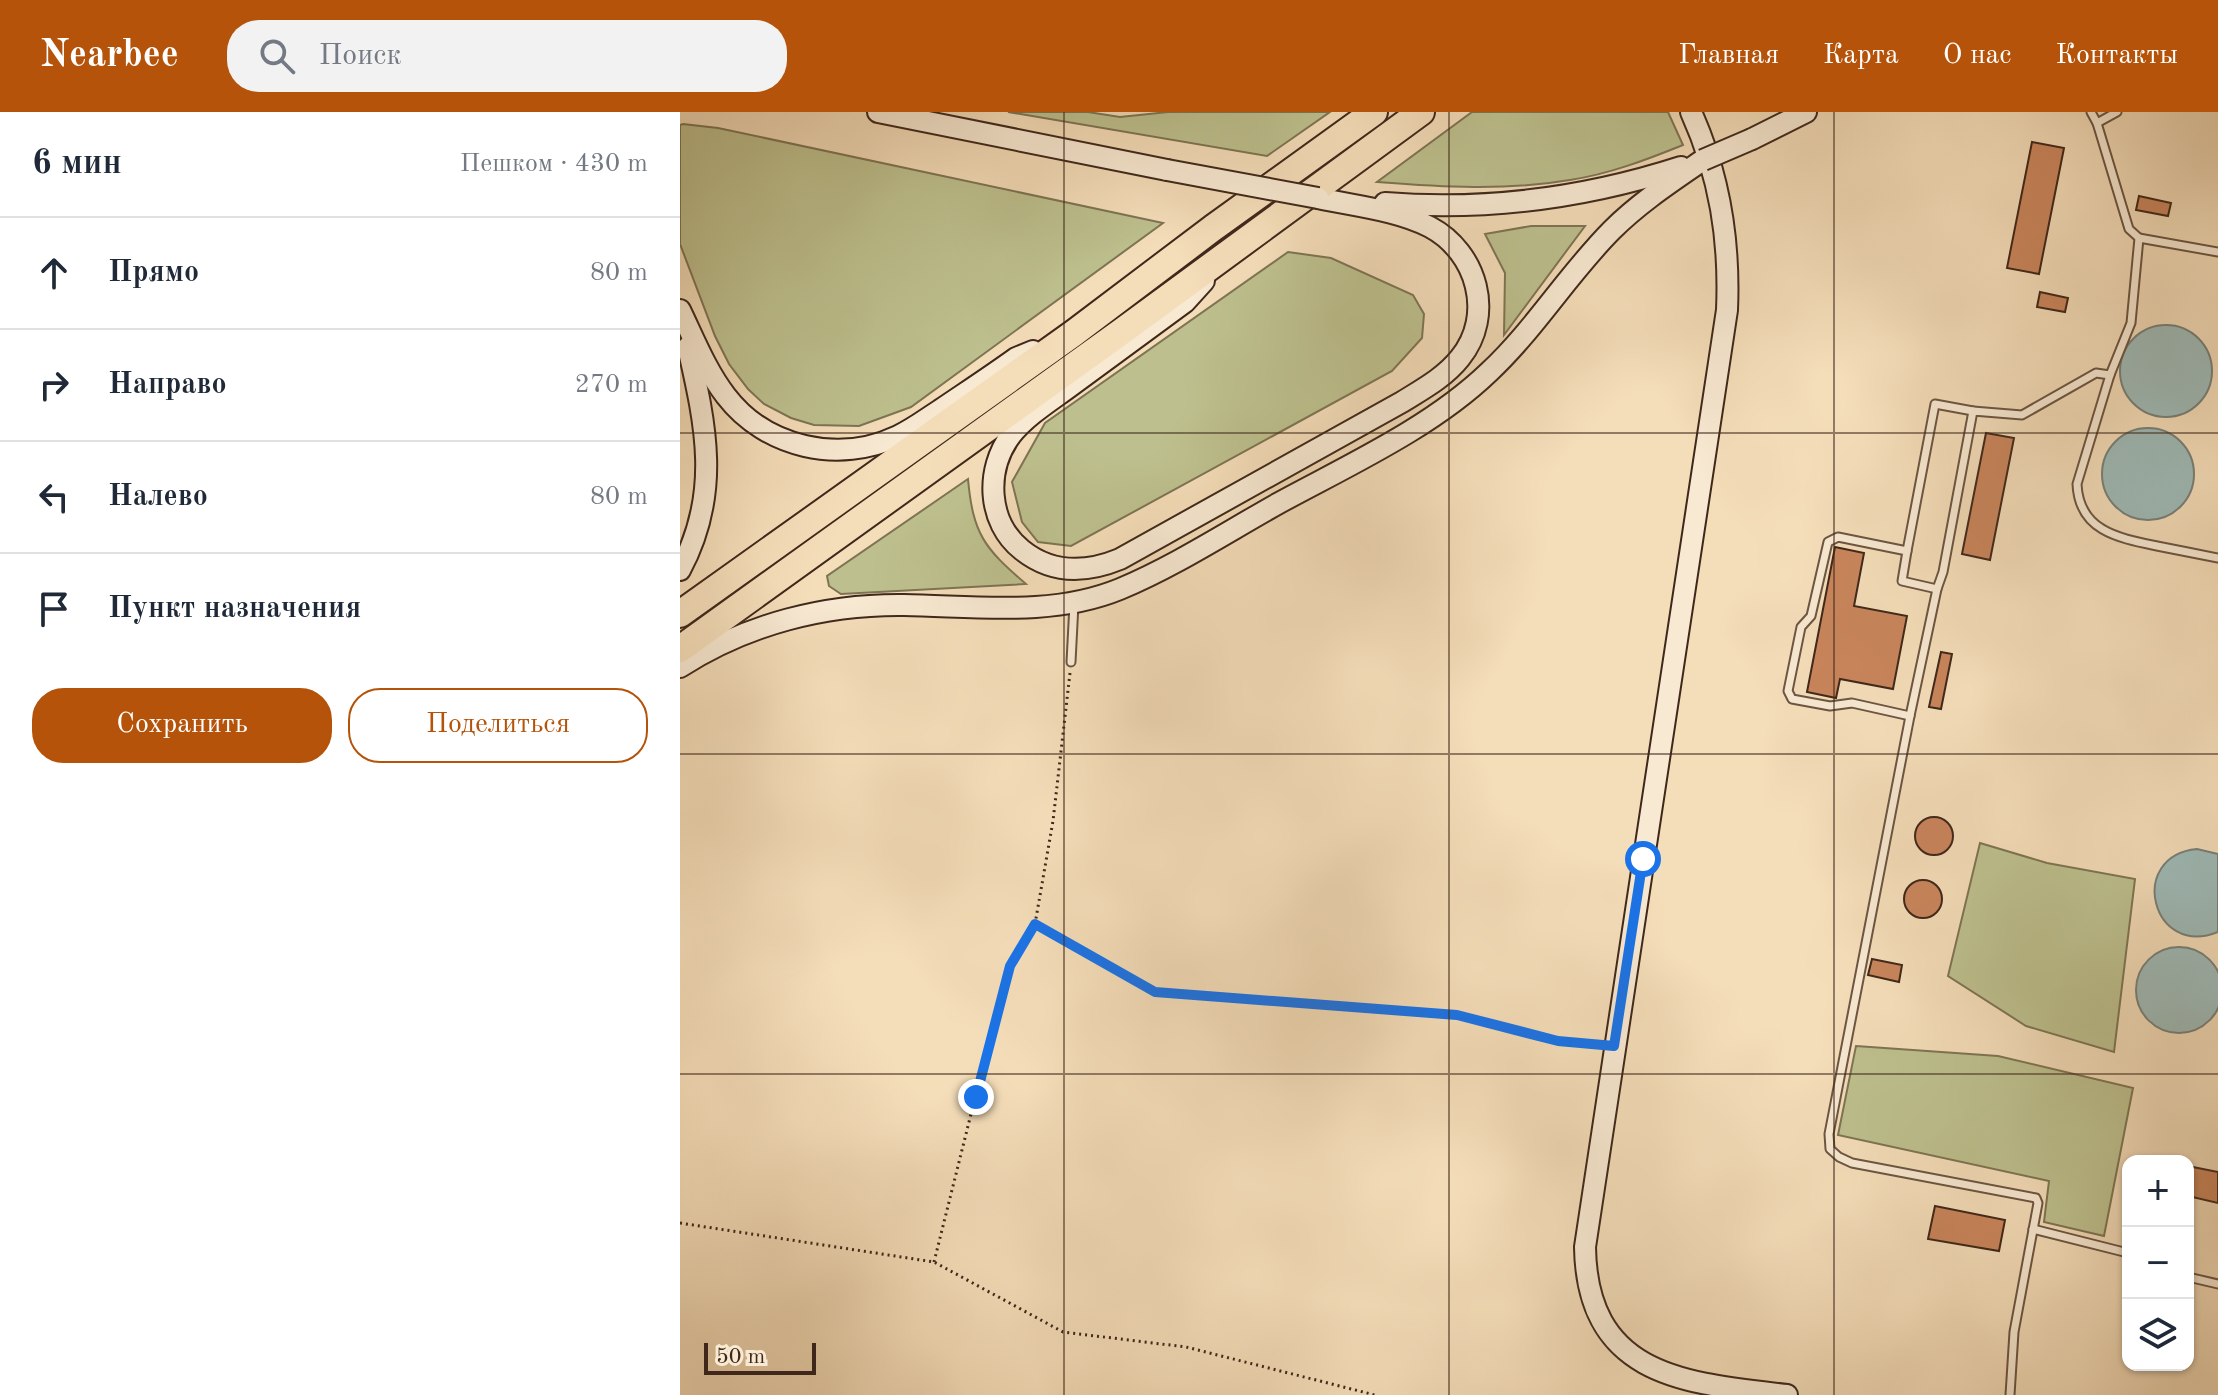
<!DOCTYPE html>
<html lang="ru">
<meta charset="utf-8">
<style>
body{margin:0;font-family:"Old Standard TT",serif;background:#f2f2f3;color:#1f2937}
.controls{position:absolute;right:24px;bottom:24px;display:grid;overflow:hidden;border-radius:16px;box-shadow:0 2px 6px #0004}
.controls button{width:72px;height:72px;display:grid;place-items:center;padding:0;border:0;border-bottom:2px solid #e0e1e3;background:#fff;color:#1f2937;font:40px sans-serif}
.scale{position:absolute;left:24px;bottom:20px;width:112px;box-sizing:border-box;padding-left:8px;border:4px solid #3f281b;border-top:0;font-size:22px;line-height:28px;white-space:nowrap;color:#3f281b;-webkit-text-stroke:6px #f8e9d2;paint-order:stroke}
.stop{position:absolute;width:24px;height:24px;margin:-18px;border:6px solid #1a73e8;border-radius:50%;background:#fff}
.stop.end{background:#1a73e8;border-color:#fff;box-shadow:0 2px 8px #0008}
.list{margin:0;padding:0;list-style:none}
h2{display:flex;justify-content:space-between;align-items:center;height:104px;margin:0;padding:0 32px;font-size:34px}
h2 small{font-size:26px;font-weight:400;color:#747a83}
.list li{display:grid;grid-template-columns:52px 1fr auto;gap:24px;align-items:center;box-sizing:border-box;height:112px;padding:0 32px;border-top:2px solid #e0e1e3}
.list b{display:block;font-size:30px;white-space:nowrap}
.list em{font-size:26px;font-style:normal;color:#747a83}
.actions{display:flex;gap:16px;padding:24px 32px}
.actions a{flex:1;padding:18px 0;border:2px solid #b45309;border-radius:32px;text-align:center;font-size:28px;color:#b45309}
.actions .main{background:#b45309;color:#fff}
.icon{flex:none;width:44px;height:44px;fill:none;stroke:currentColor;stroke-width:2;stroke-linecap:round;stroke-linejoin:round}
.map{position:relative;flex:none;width:1538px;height:1283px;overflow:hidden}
header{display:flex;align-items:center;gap:48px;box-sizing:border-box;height:112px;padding:0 40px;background:#b45309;color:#fff}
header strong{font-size:38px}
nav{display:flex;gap:44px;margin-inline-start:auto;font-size:28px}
.search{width:560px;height:72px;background:#f2f2f3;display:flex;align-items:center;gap:20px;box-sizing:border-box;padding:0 28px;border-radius:32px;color:#747a83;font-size:30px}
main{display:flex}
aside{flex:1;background:#fff}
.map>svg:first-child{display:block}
</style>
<header>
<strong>Nearbee</strong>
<div class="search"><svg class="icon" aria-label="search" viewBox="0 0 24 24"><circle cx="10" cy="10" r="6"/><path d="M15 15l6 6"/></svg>Поиск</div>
<nav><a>Главная</a><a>Карта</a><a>О нас</a><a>Контакты</a></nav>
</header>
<main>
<aside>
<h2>6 мин<small>Пешком · 430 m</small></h2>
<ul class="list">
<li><svg class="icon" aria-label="ahead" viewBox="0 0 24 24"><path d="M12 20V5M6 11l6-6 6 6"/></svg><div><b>Прямо</b></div><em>80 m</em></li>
<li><svg class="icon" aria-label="right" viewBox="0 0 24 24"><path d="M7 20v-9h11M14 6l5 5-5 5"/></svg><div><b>Направо</b></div><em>270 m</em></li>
<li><svg class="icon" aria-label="left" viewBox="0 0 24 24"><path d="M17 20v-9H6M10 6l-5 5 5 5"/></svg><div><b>Налево</b></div><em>80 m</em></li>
<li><svg class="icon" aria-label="arrive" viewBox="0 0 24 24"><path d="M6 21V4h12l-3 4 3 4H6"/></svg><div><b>Пункт назначения</b></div></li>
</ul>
<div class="actions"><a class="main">Сохранить</a><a>Поделиться</a></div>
</aside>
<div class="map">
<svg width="1538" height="1283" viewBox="0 0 1538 1283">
<rect width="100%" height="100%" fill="#f4ddb9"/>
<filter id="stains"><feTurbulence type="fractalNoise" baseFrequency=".0025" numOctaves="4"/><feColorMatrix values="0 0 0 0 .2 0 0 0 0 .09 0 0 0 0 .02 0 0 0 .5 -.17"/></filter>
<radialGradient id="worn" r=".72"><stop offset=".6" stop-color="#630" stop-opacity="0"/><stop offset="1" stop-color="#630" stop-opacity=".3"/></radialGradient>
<g fill="#bdc08e" stroke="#7e7454" stroke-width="2">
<polygon points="328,0 408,0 440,5 488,0 650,0 587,44"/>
<path d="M792,0H988L1003,33C966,48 929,62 890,68C826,79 761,75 697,70Z"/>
<polygon points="3,12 38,16 483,111 231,295 179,314 134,313 111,306 84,292 68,277 49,252 35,224 0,132 0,13"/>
<polygon points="851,114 905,114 824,223 825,161 805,122"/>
<polygon points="608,140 651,146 733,183 744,202 742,226 712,259 391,434 358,430 342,410 332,370 365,311"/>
<path d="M288,367C293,422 304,436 346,472L161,482L149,474L147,464Z"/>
<polygon points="1300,731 1367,751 1455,767 1434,940 1346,914 1268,864"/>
<polygon points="1176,934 1318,944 1453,976 1424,1124 1364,1110 1369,1069 1158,1023"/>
</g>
<g fill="#9ebab7" stroke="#788079" stroke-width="2">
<circle cx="1486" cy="259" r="46"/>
<circle cx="1468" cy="362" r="46"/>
<path d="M1517,737L1538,742V820C1472,847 1446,744 1517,737Z"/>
<circle cx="1499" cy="878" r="43"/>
</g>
<g fill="#c9855c" stroke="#3f281b" stroke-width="2">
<polygon points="1352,30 1384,36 1359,162 1327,156"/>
<polygon points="1459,84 1491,91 1488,104 1456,98"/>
<polygon points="1360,180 1388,186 1385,200 1357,195"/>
<polygon points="1306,321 1334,326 1310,448 1282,442"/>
<polygon points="1155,435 1184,441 1174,494 1227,504 1213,577 1160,567 1156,586 1127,580"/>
<polygon points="1261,540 1272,542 1261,597 1249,595"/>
<circle cx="1254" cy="724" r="19"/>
<circle cx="1243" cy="787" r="19"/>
<polygon points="1192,847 1222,853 1219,870 1188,863"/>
<polygon points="1508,1054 1538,1060 1538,1091 1508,1084"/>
<polygon points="1255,1094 1325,1108 1319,1139 1248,1127"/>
</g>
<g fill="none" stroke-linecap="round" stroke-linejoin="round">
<g stroke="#6c5542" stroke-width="11">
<g id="lane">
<polyline points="1411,0 1417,11"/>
<path d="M1437,0L1417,11L1449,117L1459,126L1451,211L1430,263L1397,372C1399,419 1438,426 1477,434C1497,438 1518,442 1538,446"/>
<polyline points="1459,126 1538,140"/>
<polyline points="1227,439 1255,292 1293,299"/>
<polyline points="391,550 394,492"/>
<polyline points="1230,604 1172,591 1150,594 1112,587 1108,579 1121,515 1131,504 1148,430 1158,425 1227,439 1222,469 1257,477"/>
<polyline points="1353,1117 1448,1141"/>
<polyline points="1508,1165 1538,1172"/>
<polyline points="1330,1283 1334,1220 1358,1091 1356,1086 1172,1051 1159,1045 1150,1037 1149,1022 1230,604 1257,477 1263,460 1293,299 1342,303 1416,261 1430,263"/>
</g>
</g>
<g stroke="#3f281b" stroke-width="24">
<g id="secondary">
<polyline points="198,0 487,58"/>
<path d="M1011,0C1040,64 1050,128 1047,198L905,1135C907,1265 1005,1271 1107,1283"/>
<polyline points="1072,27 1126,0"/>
<path d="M705,91C806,99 905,86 1001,55"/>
<path d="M524,169L505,190C467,218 430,245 392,273C372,288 347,303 331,323C305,358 307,410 342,438C372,462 406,461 440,447L722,290C743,277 765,265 780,246C815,203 797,140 750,115C717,98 674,94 638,86"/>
<path d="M0,198C14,227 26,258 46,284C86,336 159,352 218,324C233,317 246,307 260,298C285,281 311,264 336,246L353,239"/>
<path d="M0,458C41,382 26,314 8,235"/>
<path d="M0,555C67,512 145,492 224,493C296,494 372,505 440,477C495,454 547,420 599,391C669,353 752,315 809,260C855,217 888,162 932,118C959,91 991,70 1023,48"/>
</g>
</g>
<g stroke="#3f281b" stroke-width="30">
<g id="highway">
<polyline points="0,502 394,221 533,116 694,0"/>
<polyline points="0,537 441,220 741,0"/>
</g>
</g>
<g stroke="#3f281b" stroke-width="3" stroke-dasharray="2 4" stroke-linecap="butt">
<polyline points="355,812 475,880 777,903 878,929 917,933"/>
<polyline points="0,1111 254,1150 383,1220 506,1235 695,1283"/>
<polyline points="254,1150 316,902 330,854 355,812 373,709 390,561"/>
</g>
<use href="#lane" stroke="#f8e9d2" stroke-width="7"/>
<use href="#secondary" stroke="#f8e9d2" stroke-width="20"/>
<use href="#highway" stroke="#f4ddb9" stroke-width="26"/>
<g stroke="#3f281b" stroke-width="24" stroke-linecap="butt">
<g id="secondary-bridge">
<polyline points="1023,48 1072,27"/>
<polyline points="487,58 638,86"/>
</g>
</g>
<use href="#secondary-bridge" stroke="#f8e9d2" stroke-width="20"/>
</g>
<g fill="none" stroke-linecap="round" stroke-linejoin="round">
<polyline stroke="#1a73e8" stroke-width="10" points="296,985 330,854 355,812 475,880 777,903 878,929 934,934 963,747"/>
</g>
<path fill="none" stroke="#3f281b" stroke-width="2" stroke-opacity="0.55" d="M384,0V1283M769,0V1283M1154,0V1283M0,321H1538M0,642H1538M0,962H1538"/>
<rect width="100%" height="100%" filter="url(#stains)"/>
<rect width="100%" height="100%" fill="url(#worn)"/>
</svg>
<div class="controls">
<button>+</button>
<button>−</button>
<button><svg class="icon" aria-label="layers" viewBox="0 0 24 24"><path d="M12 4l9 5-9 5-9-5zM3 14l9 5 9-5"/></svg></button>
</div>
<div class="scale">50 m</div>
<div class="stop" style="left:963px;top:747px"></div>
<div class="stop end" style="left:296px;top:985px"></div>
</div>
</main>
